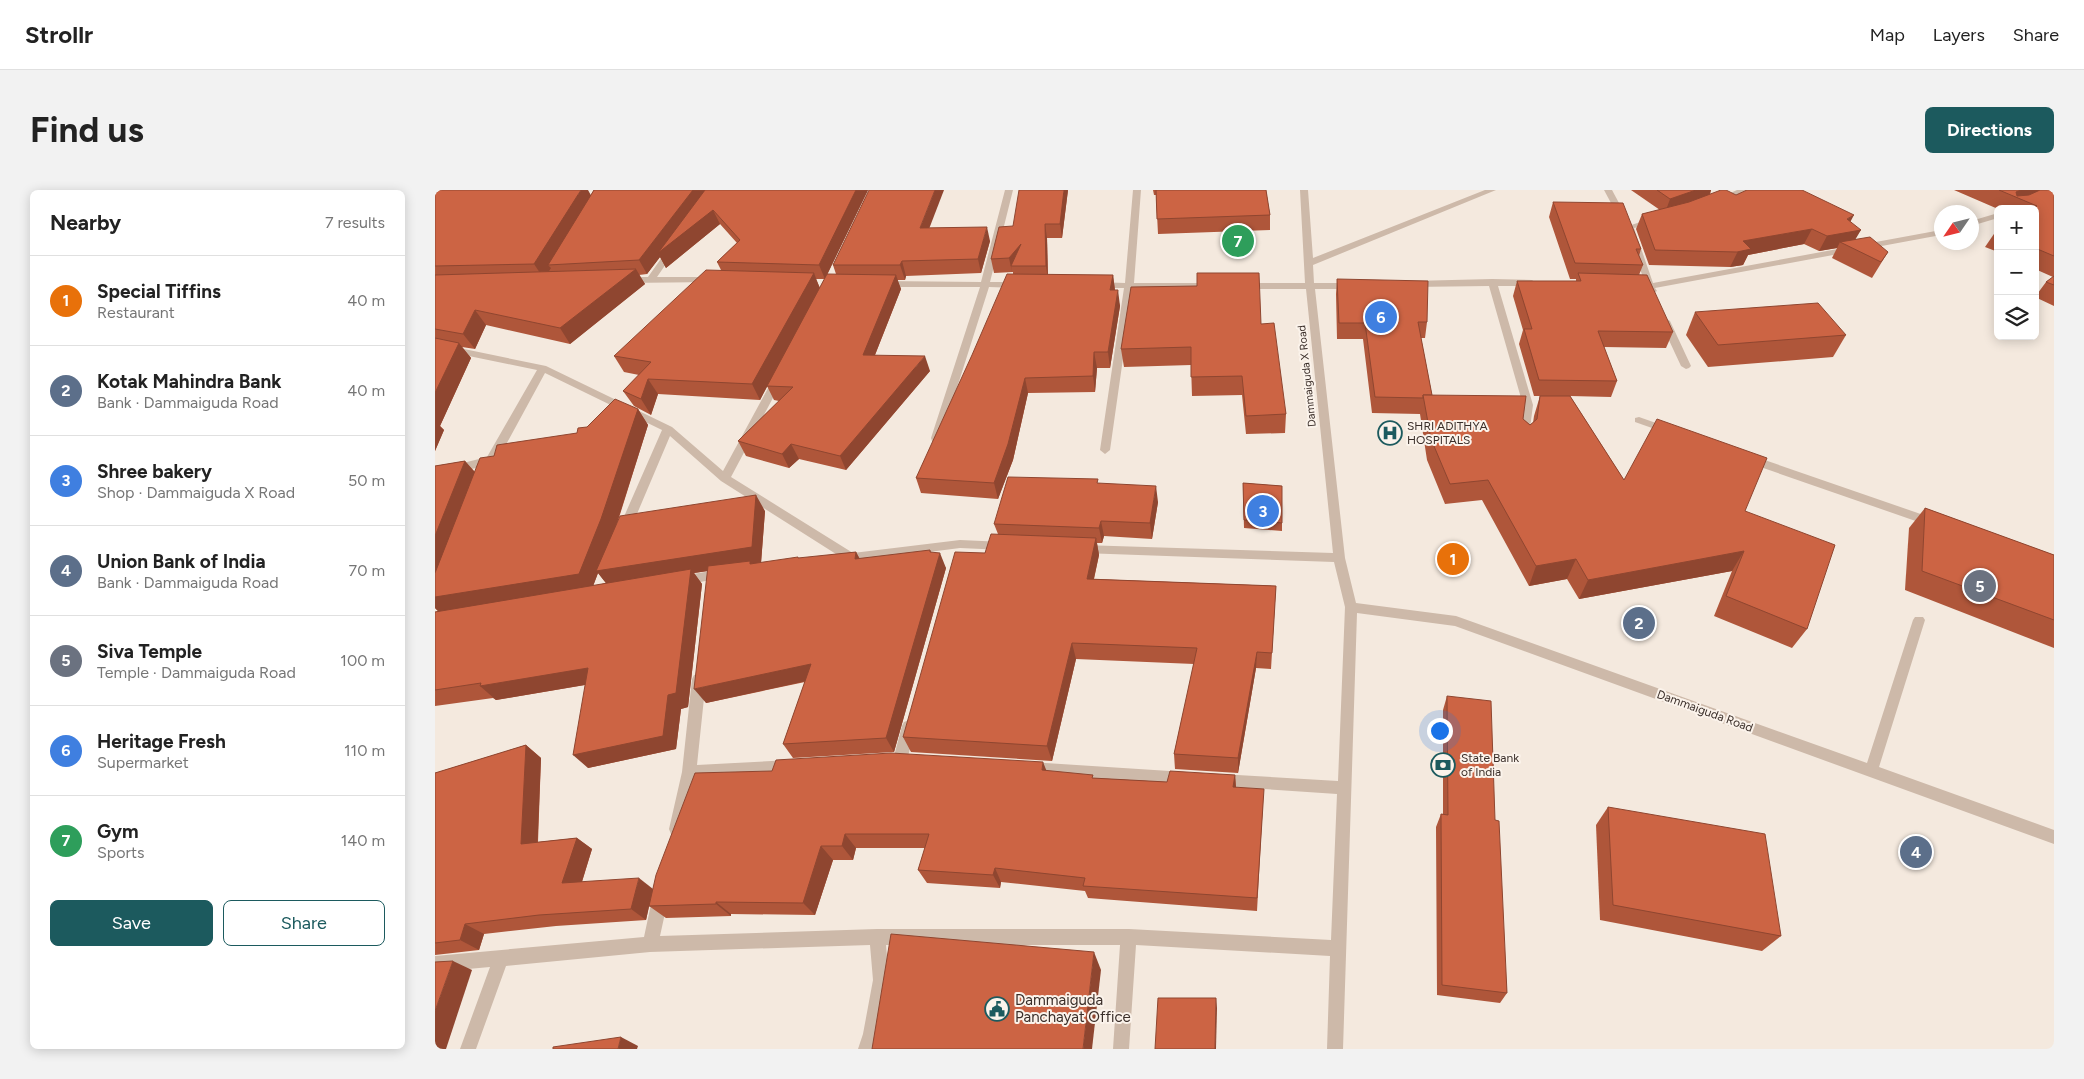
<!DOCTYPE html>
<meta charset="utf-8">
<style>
body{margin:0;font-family:Figtree,sans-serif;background:#f2f2f2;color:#222}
.controls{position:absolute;right:15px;top:15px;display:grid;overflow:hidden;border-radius:8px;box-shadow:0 2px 12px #0003}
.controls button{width:45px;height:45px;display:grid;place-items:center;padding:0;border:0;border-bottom:1px solid #e0e0e0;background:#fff;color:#222;font:25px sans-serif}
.compass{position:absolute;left:1499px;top:15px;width:45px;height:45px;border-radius:50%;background:#fff;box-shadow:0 2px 12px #0003;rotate:235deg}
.you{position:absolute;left:1004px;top:540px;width:18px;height:18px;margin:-12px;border:4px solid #fff;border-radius:50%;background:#1a73e8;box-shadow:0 0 0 8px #1a73e833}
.badge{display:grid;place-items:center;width:32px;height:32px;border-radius:50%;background:#1c5a5e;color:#fff;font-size:16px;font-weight:700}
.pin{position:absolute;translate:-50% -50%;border:2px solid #fff;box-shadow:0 1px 5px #0006}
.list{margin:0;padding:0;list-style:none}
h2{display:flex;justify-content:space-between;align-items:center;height:65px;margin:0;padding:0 20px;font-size:21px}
h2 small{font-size:16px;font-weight:400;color:#767676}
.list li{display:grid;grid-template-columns:32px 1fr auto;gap:15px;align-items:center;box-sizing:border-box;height:90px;padding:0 20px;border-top:1px solid #e0e0e0}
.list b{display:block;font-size:19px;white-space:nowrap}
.list p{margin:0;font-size:16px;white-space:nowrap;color:#767676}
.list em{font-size:16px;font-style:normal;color:#767676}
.actions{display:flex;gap:10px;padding:15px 20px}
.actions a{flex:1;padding:11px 0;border:1px solid #1c5a5e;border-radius:8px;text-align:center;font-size:18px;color:#1c5a5e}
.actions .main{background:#1c5a5e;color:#fff}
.icon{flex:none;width:28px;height:28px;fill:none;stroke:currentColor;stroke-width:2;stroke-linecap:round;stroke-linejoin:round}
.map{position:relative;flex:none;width:1619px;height:859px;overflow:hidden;border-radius:8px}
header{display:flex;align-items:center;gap:30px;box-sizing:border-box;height:70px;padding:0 25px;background:#fff;border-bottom:1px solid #e0e0e0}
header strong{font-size:24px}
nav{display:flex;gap:28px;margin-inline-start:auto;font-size:18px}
.intro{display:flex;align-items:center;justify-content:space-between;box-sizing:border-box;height:120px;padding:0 30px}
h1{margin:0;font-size:35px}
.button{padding:12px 22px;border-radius:8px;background:#1c5a5e;color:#fff;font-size:18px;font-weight:700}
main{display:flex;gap:30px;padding:0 30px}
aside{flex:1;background:#fff;border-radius:8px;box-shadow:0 2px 12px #0003}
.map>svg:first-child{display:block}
</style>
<header>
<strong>Strollr</strong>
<nav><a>Map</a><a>Layers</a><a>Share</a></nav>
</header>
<div class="intro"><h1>Find us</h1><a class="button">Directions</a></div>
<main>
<aside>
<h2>Nearby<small>7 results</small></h2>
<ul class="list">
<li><span class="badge" style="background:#e8710a">1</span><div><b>Special Tiffins</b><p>Restaurant</p></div><em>40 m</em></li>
<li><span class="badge" style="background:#5c6f8a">2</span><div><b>Kotak Mahindra Bank</b><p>Bank · Dammaiguda Road</p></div><em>40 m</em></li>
<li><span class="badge" style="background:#3f7fe0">3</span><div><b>Shree bakery</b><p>Shop · Dammaiguda X Road</p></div><em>50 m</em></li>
<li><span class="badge" style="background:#5c6f8a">4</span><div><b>Union Bank of India</b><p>Bank · Dammaiguda Road</p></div><em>70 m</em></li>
<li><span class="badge" style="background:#6b7280">5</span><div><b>Siva Temple</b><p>Temple · Dammaiguda Road</p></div><em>100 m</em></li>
<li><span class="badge" style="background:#3f7fe0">6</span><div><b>Heritage Fresh</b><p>Supermarket</p></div><em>110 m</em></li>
<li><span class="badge" style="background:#2e9e5b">7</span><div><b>Gym</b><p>Sports</p></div><em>140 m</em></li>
</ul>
<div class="actions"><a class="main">Save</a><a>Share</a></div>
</aside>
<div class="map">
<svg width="1619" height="859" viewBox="0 0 1619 859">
<rect width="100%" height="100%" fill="#f4e9de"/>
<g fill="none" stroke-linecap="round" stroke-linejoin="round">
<g fill="#cdb9a9" fill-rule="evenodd">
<polygon points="570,0 578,0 555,92 585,92 590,95 585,98 554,97 506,248 501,252 497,251 496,248 545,97 447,97 443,94 447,91 546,92"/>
<polygon points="698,0 706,0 699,93 777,93 782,96 777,99 698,98 675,260 670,264 665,260 689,98 662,98 657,95 662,92 690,93"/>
<polygon points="865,0 873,0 878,68 1050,0 1061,0 878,75 879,93 917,93 922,96 917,99 880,99 910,368 921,413 1021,426 1432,573 1478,430 1480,427 1488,427 1490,430 1444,577 1619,640 1619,654 1020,436 922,423 908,859 892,859 895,766 701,755 694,859 678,859 685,755 451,755 454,790 444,844 439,859 423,859 428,844 438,790 435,755 215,762 71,776 41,859 25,859 55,777 0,782 0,766 209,747 218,705 221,700 226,698 231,700 234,705 225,746 442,739 694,739 896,750 902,604 785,596 780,594 778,590 780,586 785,584 903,591 910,417 899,372 647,363 641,359 647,355 898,363 871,99 807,99 802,96 807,93 870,93"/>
<polygon points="1169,0 1177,0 1191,26 1190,28 1184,28"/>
<polygon points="1302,0 1313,0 1287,12 1280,10"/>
<polygon points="1563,23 1563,28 1536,36 1536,31"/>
<polygon points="1218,28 1221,29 1221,33 1199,38 1218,93 1506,40 1506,45 1220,98 1222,101 1217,104 1214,103 1212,98 1200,98 1195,95 1200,92 1210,93 1190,37"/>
<polygon points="238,55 242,58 222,87 277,87 281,90 280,92 190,93 186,90 190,87 213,87 235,56"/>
<polygon points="1057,89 1097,90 1101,93 1097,96 1063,96 1098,215 1094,246 1089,250 1084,246 1088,215 1054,96 977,97 973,94 977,91"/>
<polygon points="1230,128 1235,131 1256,176 1254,178 1251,179 1246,176 1225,131"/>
<polygon points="0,153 111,176 237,237 288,281 338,189 343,186 347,187 348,189 296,287 418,363 525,350 569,352 575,356 569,360 525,358 416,372 412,371 286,291 235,246 196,338 194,341 186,341 184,338 227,240 110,183 61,273 0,288 0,280 52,267 102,180 0,159"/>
<polygon points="1204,227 1238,239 1239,241 1234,244 1200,232 1200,228"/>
<polygon points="1315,265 1503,330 1505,333 1503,336 1495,336 1311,272 1310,269"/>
<polygon points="276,381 280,383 282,386 280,389 246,396 240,391 246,386"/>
<polygon points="264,484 269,485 271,489 262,575 356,570 361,572 363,576 361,580 356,582 260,588 248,639 246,644 241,646 236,644 234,639 247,582 257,489 259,485"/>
<polygon points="474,530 479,532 481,536 472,570 470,574 465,576 460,574 458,570 467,536 469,532"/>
<polygon points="595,572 750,582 755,584 757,588 755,592 750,594 595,584 590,582 588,578 590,574"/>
</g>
</g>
<g fill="#af563a" fill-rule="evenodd">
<path d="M0,0L156,5L159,0H433L390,89L401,84L398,75L494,38L555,51L546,83L471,86L470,90H462L466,99L440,165L495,181L411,280L364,269L354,278L311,266L303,251L344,211L339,210L332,196L325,210L223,204L216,225L199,216L188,201L204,185L189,182L179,166L286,80L282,72L302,53L285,34L231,78L225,67L212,84L204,85L210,94L135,154L51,135L40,159L27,157L36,168L5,236L9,240L0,261ZM381,89H390L385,98Z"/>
<polygon points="633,0 627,48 612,48 613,85 678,85 680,100 685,116 675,178 662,178 660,202 593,203 578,270 563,309 486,303 481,288 578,84 578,82 559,83 556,69 578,36"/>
<polygon points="718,0 831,0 835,25 835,40 723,44 721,5 719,5"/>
<polygon points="1196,0 1276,0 1275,5 1301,5 1416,32 1420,49 1453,62 1437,88 1397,68 1402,58 1384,61 1369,54 1313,65 1308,75 1295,77 1214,75 1201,39 1207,24 1225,20"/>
<polygon points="1519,0 1619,0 1619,116 1600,107 1611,92 1618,87 1600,79 1600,19 1563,19"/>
<polygon points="1118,12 1206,59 1204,66 1208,75 1204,85 1238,142 1231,158 1169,157 1182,191 1176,207 1135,206 1189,290 1310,321 1372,439 1357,458 1279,426 1297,381 1144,409 1132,389 1094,396 1047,310 1010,314 992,270 985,224 937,223 928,149 902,149 901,104 902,89 992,132 990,148 986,148 997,205 1088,229 1095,235 1098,233 1099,226 1105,206 1099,206 1084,154 1088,140 1078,106 1082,91 1141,91 1141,89 1135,89 1114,27"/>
<polygon points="1563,40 1563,62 1550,57 1561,41"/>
<polygon points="1260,122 1411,145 1398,167 1273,177 1251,145"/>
<polygon points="826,134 851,224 850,243 811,244 807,205 757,206 756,175 689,177 686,159"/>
<path d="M203,219L213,235L182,334L330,321L326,373L421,362L425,369L496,362L511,378L459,562L358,568L348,554L370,492L271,513L273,381L259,383L267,394L253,517L246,519L241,559L153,578L150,495L61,510L58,508L0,516V422L3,421L0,418V276L30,271L40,282L59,266L142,243L152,237ZM163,383L171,393L158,396Z"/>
<polygon points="663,293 723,312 717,349 669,346 667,353 662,353 664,365 659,389 841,396 836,479 821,478 803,583 740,579 739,564 759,474 641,469 617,571 476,562 468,547 550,363 563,344 559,334"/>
<polygon points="808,293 847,296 847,341 809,338"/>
<polygon points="1490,318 1619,365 1619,458 1470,400 1474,338"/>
<polygon points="1012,506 1060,630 1072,803 1065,813 1002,805 1001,637 1006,624 1008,624 1008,520"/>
<polygon points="91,555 106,568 103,652 142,648 157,659 147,692 218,699 611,581 658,588 732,592 800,585 801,597 828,613 822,721 653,708 650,701 566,692 565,698 492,693 483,680 490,658 421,658 418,670 398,670 380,725 296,724 296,726 231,728 214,716 211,730 121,736 49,744 44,760 0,765 0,583"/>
<polygon points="1173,617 1346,746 1327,761 1165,730 1161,635"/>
</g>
<g fill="#8f4630">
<polygon points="146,0 153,0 158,9 113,75 116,78 109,89 99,74"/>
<polygon points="258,0 276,0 278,20 285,34 231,78 225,67 212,84 204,70"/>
<polygon points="421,0 433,0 390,89 384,75"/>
<polygon points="500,0 509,0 489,52 485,38"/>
<polygon points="629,0 633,0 627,48 625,34"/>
<polygon points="1261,0 1276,0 1273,9 1230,23 1235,9"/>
<polygon points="1586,0 1606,0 1587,10 1579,6 1581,2"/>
<polygon points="1419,25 1411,40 1426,40 1417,55 1405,52 1402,58 1384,61 1392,46 1412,29"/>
<polygon points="610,34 612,48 613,91 611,76"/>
<polygon points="552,37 555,51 546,83 543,69"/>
<polygon points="1377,39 1369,54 1313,65 1308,75 1295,77 1308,51"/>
<polygon points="586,54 576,76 577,82 574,68"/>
<polygon points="467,71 471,86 470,90 465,75"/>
<polygon points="201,79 210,94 135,154 125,138"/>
<polygon points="379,83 385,99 325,210 317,194"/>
<polygon points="461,85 466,99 434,180 428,165"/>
<polygon points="678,85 680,101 675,100"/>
<polygon points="683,100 685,116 675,178 673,162"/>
<polygon points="40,120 51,135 40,159 28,144"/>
<polygon points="24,153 36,168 5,236 9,240 0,261 0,203"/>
<polygon points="659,162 662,178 660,202 658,186"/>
<polygon points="490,166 495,181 411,280 405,266"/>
<polygon points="590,188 593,203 578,270 563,309 559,293"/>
<polygon points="213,189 223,204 216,225 206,209"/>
<polygon points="203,219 213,235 178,345 321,305 330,321 326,373 259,383 267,394 253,517 246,519 241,559 153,578 138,565 174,397 163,383 157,399 6,424 0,418 0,407"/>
<polygon points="356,254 364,269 354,278 347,264"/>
<polygon points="30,271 43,286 0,400 0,346"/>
<polygon points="721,296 723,312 717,349 715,333"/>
<polygon points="666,331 669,346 667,353 664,338"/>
<polygon points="661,348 664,365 655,406 652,389"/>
<polygon points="495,360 501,375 505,363 511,378 459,562 451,548"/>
<polygon points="1309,361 1297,381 1144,409 1153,390"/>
<polygon points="421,362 429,378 420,369"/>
<polygon points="1141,369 1132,389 1094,396 1101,376"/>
<polygon points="637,453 641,469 617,571 612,556"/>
<polygon points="822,462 821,478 803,583 803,568"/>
<polygon points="376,474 385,488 271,513 259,499"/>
<polygon points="153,478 167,492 61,510 45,496"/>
<polygon points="91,555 106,568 102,665 86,654"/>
<polygon points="608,572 614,587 607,580"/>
<polygon points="800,585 801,599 798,597"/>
<polygon points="410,644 421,658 418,670 407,656"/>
<polygon points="142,648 157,659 143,704 127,693"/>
<polygon points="386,656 398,670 380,725 368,713"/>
<polygon points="560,678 566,692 565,698 558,685"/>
<polygon points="204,688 218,699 211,730 196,719"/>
<polygon points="281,712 296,724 296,726 281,714"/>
<polygon points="30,734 49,744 44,760 25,750"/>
<polygon points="659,762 666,780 657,859 648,859"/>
<polygon points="18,771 37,780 11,859 0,859 0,821"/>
<polygon points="781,808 782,818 781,859 780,859"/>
<polygon points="186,847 203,856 202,859 183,859"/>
</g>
<g fill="#cc6444" stroke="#8f4630">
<polygon points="0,0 146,0 99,74 0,76"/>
<polygon points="159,0 258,0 204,70 113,75"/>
<polygon points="270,0 421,0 384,75 282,72 305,50 278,20 223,63"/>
<polygon points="434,0 500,0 485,38 552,37 543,69 467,71 465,75 398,75"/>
<polygon points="584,0 629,0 625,34 610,34 611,76 576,76 586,54 574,68 556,69 564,37 578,36"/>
<polygon points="721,0 831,0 835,25 722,29"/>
<polygon points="1222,0 1261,0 1235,9"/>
<polygon points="1286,0 1291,0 1301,5 1312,0 1367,0 1419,25 1412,29 1426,40 1392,46 1377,39 1308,51 1316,59 1302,62 1220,60 1207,24 1254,12"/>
<polygon points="1564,0 1586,0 1581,2 1582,6 1594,5 1605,0 1619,0 1619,66 1600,58 1600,19 1597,19 1602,16"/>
<polygon points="1118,12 1188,13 1206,59 1201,59 1208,75 1140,73"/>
<polygon points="1435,47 1453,62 1446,72 1405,52"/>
<polygon points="201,79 125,138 40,120 28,144 0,139 0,85"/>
<polygon points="271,80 379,83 317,194 213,189 206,209 188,201 216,172 179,166"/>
<polygon points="762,83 824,83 826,134 839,133 851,224 811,226 807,186 756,187 756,157 686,159 696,97 762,96"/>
<polygon points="1143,83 1212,85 1238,142 1163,141 1182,191 1104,190 1089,139 1097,139 1082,91 1146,91"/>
<polygon points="392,84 461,85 428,165 490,166 405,266 356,254 347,264 303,251 358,197 332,196"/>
<polygon points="572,84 678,85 675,100 683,100 673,162 659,162 658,186 590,188 573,254 559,293 481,288 537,165"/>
<polygon points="1619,86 1619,95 1611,92"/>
<polygon points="902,89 993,91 992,132 983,132 997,205 988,205 988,208 940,207 930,133 904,133"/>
<polygon points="1383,113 1411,145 1283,155 1260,122"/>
<polygon points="0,148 24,153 0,203"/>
<polygon points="988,205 1091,206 1088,229 1095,235 1102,229 1105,206 1135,206 1189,290 1222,229 1332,268 1310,321 1400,355 1372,439 1291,406 1309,361 1153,390 1141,369 1101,376 1053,290 1015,294 996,249"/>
<polygon points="180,209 203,219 166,329 144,384 0,407 0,383 45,268 59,266 62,255 142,243 143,238 152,237"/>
<polygon points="30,271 0,346 0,276"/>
<polygon points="573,287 663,289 662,293 721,296 715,333 666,331 664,338 559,334"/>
<polygon points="808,293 847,296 847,333 809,330"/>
<polygon points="321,305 317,357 161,381 185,326"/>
<polygon points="1490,318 1619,365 1619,430 1487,381"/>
<polygon points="556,344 661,348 652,389 841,396 837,463 822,462 803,568 739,564 762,458 637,453 612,556 468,547 520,362 550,363"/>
<polygon points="495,360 495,362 505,363 451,548 348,554 376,474 259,499 273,376 315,371 315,374 363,367 363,368 421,362 420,369"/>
<polygon points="256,379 241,503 233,505 228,546 138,565 153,478 45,496 46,493 0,500 0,422"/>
<polygon points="1012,506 1056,511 1060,630 1064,631 1072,803 1007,795 1006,624 1013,625"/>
<polygon points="91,555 86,654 142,648 127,693 204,688 196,719 104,725 30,734 25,750 0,753 0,583"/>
<polygon points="456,563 608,572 607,580 658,585 657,588 732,592 735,581 800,585 798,597 829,599 822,708 648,696 650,688 560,678 558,685 483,680 494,644 410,644 407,656 386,656 368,713 281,712 281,714 214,716 221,685 260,583 337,581 341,570"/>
<polygon points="1173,617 1330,644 1346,746 1178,715"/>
<polygon points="456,744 659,762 648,859 437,859"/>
<polygon points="18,771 0,821 0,772"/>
<polygon points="723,808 781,808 780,859 720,859"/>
<polygon points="186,847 183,859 118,859 118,857"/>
</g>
<defs>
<g id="hospital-ring" transform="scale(1.25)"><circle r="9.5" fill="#fbf3eb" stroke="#1c5a5e" stroke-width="1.5"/><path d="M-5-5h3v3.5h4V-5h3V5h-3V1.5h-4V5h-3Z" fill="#1c5a5e"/></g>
<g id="bank-ring" transform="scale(1.25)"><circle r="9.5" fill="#fbf3eb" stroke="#1c5a5e" stroke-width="1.5"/><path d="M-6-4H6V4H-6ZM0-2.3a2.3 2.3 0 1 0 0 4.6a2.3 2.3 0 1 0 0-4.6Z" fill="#1c5a5e"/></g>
<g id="civic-ring" transform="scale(1.25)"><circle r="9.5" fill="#fbf3eb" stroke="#1c5a5e" stroke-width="1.5"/><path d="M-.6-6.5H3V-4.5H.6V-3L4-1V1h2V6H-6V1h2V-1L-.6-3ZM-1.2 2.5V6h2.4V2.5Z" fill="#1c5a5e"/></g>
</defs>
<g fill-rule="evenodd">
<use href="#hospital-ring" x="955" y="243"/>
<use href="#bank-ring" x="1008" y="575"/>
<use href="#civic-ring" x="562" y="819"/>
</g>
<g text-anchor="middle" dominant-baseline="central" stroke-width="4" stroke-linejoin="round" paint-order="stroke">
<g font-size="11" fill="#3a2e29" stroke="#fbf3eb">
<text transform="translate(872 186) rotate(-96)">Dammaiguda X Road</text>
</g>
<g font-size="12" fill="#3a2e29" stroke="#fbf3eb" text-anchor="start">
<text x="972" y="236">SHRI ADITHYA<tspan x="972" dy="14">HOSPITALS</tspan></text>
<text x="1026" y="568">State Bank<tspan x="1026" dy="14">of India</tspan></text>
</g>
<g font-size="12" fill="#3a2e29" stroke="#fbf3eb">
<text transform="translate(1270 521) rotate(20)">Dammaiguda Road</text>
</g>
<g font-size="15" fill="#3a2e29" stroke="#fbf3eb" text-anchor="start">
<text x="580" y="810">Dammaiguda<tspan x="580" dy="17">Panchayat Office</tspan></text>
</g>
</g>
</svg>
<div class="controls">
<button>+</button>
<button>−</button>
<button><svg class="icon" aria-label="layers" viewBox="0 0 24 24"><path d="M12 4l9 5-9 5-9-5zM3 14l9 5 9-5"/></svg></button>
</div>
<svg class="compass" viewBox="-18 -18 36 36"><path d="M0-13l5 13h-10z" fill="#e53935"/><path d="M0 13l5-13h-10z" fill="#767676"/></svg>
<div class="you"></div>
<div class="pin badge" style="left:1018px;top:369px;background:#e8710a">1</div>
<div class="pin badge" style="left:1204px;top:433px;background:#5c6f8a">2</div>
<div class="pin badge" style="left:828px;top:321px;background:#3f7fe0">3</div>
<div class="pin badge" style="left:1481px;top:662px;background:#5c6f8a">4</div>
<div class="pin badge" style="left:1545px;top:396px;background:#6b7280">5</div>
<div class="pin badge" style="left:946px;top:127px;background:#3f7fe0">6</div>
<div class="pin badge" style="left:803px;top:51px;background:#2e9e5b">7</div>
</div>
</main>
